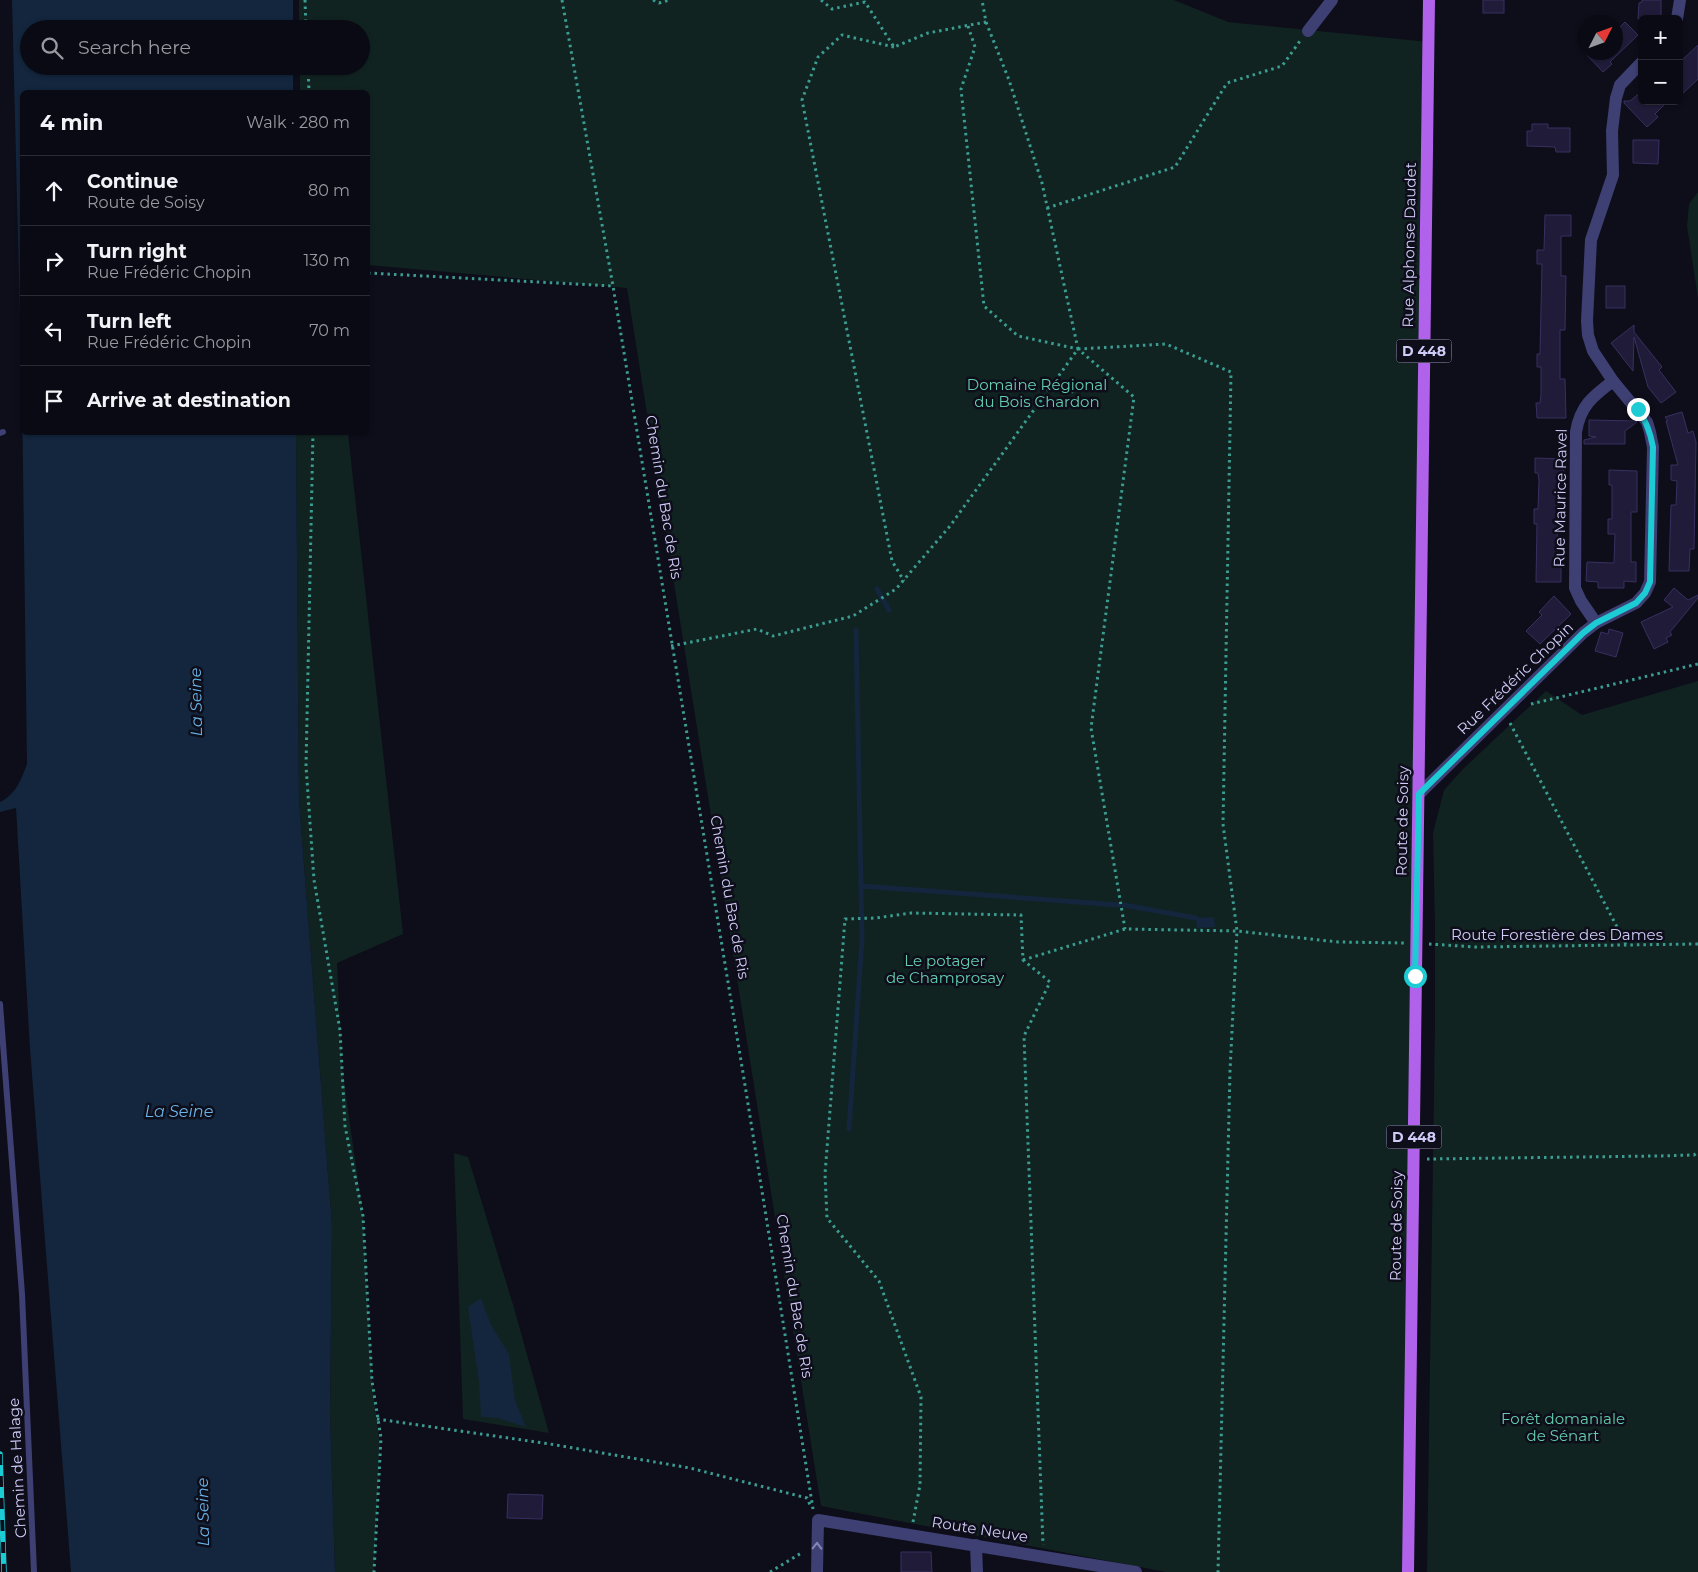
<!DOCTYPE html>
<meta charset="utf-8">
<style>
body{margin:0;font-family:Montserrat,sans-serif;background:#181822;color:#f1f3f6}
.controls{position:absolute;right:15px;top:15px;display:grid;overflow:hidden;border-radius:8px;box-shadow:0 1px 4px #0004}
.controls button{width:45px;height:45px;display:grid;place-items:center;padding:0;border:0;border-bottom:1px solid #2a2b34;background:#0a0a14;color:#f1f3f6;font:25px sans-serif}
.compass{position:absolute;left:1578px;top:15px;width:45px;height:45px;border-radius:50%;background:#0a0a14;box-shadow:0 1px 4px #0004;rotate:48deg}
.stop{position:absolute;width:15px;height:15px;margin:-11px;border:4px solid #1dcbd4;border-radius:50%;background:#fff}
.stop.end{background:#1dcbd4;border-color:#fff;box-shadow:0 1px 5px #0008}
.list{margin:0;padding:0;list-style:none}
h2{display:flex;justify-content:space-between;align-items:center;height:65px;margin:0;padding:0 20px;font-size:21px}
h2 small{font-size:16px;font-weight:400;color:#999aa0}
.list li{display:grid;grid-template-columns:32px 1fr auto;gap:15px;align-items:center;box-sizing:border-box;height:70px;padding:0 20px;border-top:1px solid #2a2b34}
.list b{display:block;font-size:19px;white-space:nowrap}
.list p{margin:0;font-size:16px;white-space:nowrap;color:#999aa0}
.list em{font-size:16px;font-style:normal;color:#999aa0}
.icon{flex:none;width:28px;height:28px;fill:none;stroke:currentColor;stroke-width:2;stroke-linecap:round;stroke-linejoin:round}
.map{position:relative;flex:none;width:1698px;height:1572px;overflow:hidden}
.search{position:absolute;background:#0a0a14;box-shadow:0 1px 4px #0004;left:20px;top:20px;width:350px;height:55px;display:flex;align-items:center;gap:12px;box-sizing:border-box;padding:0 18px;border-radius:28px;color:#999aa0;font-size:19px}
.panel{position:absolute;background:#0a0a14;box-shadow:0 1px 4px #0004;left:20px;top:90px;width:350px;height:345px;border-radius:8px}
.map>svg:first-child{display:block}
</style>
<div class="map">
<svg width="1698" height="1572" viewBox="0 0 1698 1572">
<rect width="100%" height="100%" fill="#0e0d1a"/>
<g fill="#112321">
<polygon points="299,0 1174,0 1228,22 1429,42 1409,1572 1166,1572 821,1506 627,288 368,265 368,92 300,92 300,66 361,66 361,29 299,29"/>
<polygon points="1698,192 1698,298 1687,226 1689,204"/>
<polygon points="296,433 348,433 403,934 337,963 342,1068 363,1216 372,1381 380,1445 374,1572 335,1572 330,1413 332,1226 299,800"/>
<polygon points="1698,681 1698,1572 1427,1572 1435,1023 1435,926 1433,833 1444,790 1463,769 1546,691 1582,715"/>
<polygon points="454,1153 468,1157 514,1308 549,1433 463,1419"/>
</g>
<g fill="#13263d">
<path d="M12,0H293V29H29V66H293V92H22V432L296,433L299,800L332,1226L330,1413L335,1572H71L30,1049L16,808L0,812V802C16,794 21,780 27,764L22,394Z"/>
<polygon points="1214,917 1215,927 1197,928 1196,918"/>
<polygon points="481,1298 491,1325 509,1354 515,1400 526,1427 498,1418 481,1417 479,1382 468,1307"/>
</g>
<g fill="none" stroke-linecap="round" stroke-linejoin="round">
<g stroke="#13263d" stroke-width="5">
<polyline points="877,589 889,610"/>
<polyline points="861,886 1119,905"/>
<polyline points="1124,905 1196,918"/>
<polyline points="849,1129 862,940 856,630"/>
</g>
</g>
<g fill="#201b38" stroke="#373061">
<rect x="1483" y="0" width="21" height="13"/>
<polygon points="1642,0 1661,0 1661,19 1638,19 1639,3 1642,2"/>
<polygon points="1625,22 1638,35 1610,62 1612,64 1603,72 1584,52 1616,52 1616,31"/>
<polygon points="1698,45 1698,79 1679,97 1679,63"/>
<polygon points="1642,91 1642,101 1668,101 1655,114 1658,117 1647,127 1624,103 1624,101 1630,101"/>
<polygon points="1532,124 1548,124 1548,128 1570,128 1570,152 1556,152 1555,147 1527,146 1527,131 1532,131"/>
<polygon points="1633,140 1659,140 1658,164 1633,163"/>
<polygon points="1545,215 1571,215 1571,236 1561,236 1561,276 1566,276 1565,330 1560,330 1560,379 1565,379 1566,418 1537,418 1536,403 1540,403 1541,395 1541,367 1537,367 1537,354 1540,354 1542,264 1537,264 1537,250 1544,250"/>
<rect x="1606" y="286" width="19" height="22"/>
<polygon points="1634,325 1634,332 1662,367 1659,370 1676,392 1661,403 1648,387 1634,337 1633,371 1611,343"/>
<polygon points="1682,412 1688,433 1693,431 1696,442 1694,549 1690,549 1689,571 1669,571 1671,505 1676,505 1677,481 1671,480 1671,465 1678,465 1666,421 1668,421 1665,417"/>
<polygon points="1589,420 1636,421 1637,422 1625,431 1625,444 1584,444 1584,440 1596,437 1589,436"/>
<polygon points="1535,458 1564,459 1563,498 1558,498 1557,551 1561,551 1561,582 1536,582 1537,524 1534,524 1534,509 1538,509 1539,481 1538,473 1535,473"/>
<polygon points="1609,470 1637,471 1637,512 1631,512 1631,562 1636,562 1636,582 1624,581 1624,588 1598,588 1598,582 1586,581 1587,562 1614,563 1615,534 1608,534 1608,519 1612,519 1612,485 1609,485"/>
<polygon points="1674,588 1688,600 1698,595 1698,598 1670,632 1672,635 1666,638 1668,642 1654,649 1641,622 1673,607 1664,600"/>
<polygon points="1554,596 1571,614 1540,644 1526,631 1542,615 1539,612"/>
<polygon points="1609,629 1623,633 1616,657 1595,651 1601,632 1608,634"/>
<polygon points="508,1494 543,1495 542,1519 507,1518"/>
<polygon points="901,1552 931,1552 932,1572 901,1572"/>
</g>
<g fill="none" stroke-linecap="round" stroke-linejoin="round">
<g stroke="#3b9d92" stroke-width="3" stroke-dasharray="2.5 4" stroke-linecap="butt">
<polyline points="305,0 306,29"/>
<polyline points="562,0 613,286 744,1079 813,1509"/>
<polyline points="653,0 659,3 669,0"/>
<polyline points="821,0 832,9 865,2 894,47 928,33 986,22"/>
<polyline points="968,26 975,47 961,89 984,306 1018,336 1078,349 1134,397 1091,728 1125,929"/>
<polyline points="894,47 842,35 818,57 802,100 892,561 904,581"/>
<polyline points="308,66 309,92"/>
<polyline points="1047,208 1175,167 1227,83 1282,66 1300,41"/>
<polyline points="368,273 613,286"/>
<polyline points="1078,349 1166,344 1231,372 1223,824 1237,931 1230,1071 1218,1572"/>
<polyline points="1057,378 1078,396"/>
<polyline points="313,432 306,766 314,880 340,1030 345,1126 363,1216 372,1381 381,1438 374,1572"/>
<polyline points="671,646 757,629 773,636 853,616 896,589 950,526 1078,349 1042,183 1009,80 986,22 982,0"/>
<polyline points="1531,704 1698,664"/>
<polyline points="1510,723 1627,946"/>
<polyline points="1429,944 1476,947 1698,944"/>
<polyline points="1023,960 1125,929 1237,931 1338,942 1405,943"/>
<polyline points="1427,1159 1657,1156 1694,1155 1698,1152"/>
<polyline points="377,1419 550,1444 690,1468 807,1498 811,1507"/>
<polyline points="913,1522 920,1485 921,1397 879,1281 827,1218 825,1174 845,919 876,918 911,913 1021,915 1023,960 1050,982 1024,1036 1043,1545"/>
<polyline points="770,1572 803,1552"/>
</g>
<g stroke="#3e3f73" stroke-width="6">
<polyline points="0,433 3,432"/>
<polyline points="0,1004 22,1294 34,1572"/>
</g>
<g stroke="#3e3f73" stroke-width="12">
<polyline points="1677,19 1680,0"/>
<polyline points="1308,31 1332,0"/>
<path d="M1596,623L1581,601L1575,588L1576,432C1580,406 1593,396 1613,381"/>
<polyline points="1419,794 1583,633 1596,623 1636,603 1645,593 1650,582 1653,447 1650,432 1647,422 1613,381 1593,351 1588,335 1587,321 1591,240 1613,175 1612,131 1616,98 1620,85 1642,62"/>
<polyline points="976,1545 977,1572"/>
<polyline points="817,1572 818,1520 1136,1572"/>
</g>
<polyline stroke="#b062ea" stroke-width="12" points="1408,1572 1429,0"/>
<g stroke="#1dcbd4" stroke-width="5.5">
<polyline id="rail" points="0,1454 4,1572"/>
</g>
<use href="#rail" stroke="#0e0d1a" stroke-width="4" stroke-dasharray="11" stroke-linecap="butt"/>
</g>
<defs><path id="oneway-chevron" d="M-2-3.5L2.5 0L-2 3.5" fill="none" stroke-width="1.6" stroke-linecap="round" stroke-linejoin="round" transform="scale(1.25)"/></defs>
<use stroke="#8686b6" href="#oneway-chevron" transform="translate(817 1546) rotate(-89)"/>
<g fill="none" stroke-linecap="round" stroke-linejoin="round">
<path stroke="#1dcbd4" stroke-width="6" d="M1415,976L1419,794L1583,633L1596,623L1636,603L1645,593L1650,582L1653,447C1650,431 1646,422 1638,409"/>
</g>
<g text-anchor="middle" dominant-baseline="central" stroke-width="5" stroke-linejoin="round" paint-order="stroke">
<g fill="#0e0d1a" stroke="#9593b5" stroke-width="1">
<rect x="1396.5" y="339.5" width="55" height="23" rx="4"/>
<rect x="1386.5" y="1125.5" width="55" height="23" rx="4"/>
</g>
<g font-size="14" font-weight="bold" fill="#cfccf8">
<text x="1424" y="351">D 448</text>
<text x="1414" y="1137">D 448</text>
</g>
<g font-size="15" fill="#cfccf8" stroke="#0e0d1a">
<text transform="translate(1409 245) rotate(-89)">Rue Alphonse Daudet</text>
<text transform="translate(664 497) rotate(81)">Chemin du Bac de Ris</text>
<text transform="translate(1560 498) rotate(-89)">Rue Maurice Ravel</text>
<text transform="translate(1515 678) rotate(-44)">Rue Frédéric Chopin</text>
<text transform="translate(1402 821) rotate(-89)">Route de Soisy</text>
<text transform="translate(730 897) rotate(80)">Chemin du Bac de Ris</text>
<text x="1557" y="934">Route Forestière des Dames</text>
<text transform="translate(1396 1226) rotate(-89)">Route de Soisy</text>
<text transform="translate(795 1296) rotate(81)">Chemin du Bac de Ris</text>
<text transform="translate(17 1468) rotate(-93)">Chemin de Halage</text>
<text transform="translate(980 1529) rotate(9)">Route Neuve</text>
</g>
<g font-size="15" fill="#63cdad" stroke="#0e0d1a">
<text x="1037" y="384">Domaine Régional<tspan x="1037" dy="17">du Bois Chardon</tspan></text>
<text x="945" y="960">Le potager<tspan x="945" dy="17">de Champrosay</tspan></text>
<text x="1563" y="1418">Forêt domaniale<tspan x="1563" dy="17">de Sénart</tspan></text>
</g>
<g font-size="16" font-style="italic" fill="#68b5eb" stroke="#0e0d1a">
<text transform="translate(196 702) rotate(-91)">La Seine</text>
<text x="179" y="1111">La Seine</text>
<text transform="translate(203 1512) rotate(-91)">La Seine</text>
</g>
</g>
</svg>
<div class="controls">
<button>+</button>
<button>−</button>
</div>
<svg class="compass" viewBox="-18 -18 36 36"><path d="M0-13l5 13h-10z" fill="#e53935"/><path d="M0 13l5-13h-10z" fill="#999aa0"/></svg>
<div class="stop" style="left:1415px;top:976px"></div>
<div class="stop end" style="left:1638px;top:409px"></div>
<div class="search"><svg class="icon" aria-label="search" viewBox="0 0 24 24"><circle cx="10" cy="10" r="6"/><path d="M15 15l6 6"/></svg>Search here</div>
<section class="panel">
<h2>4 min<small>Walk · 280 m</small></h2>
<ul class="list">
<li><svg class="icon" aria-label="ahead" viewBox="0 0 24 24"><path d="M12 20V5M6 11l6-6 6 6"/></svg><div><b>Continue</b><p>Route de Soisy</p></div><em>80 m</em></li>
<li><svg class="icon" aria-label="right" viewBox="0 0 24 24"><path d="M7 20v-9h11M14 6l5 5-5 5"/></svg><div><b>Turn right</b><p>Rue Frédéric Chopin</p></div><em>130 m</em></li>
<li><svg class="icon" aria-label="left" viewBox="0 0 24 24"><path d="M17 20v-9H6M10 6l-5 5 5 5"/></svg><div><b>Turn left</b><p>Rue Frédéric Chopin</p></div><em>70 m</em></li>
<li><svg class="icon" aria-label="arrive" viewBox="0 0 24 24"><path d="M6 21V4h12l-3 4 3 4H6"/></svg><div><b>Arrive at destination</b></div></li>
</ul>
</section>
</div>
